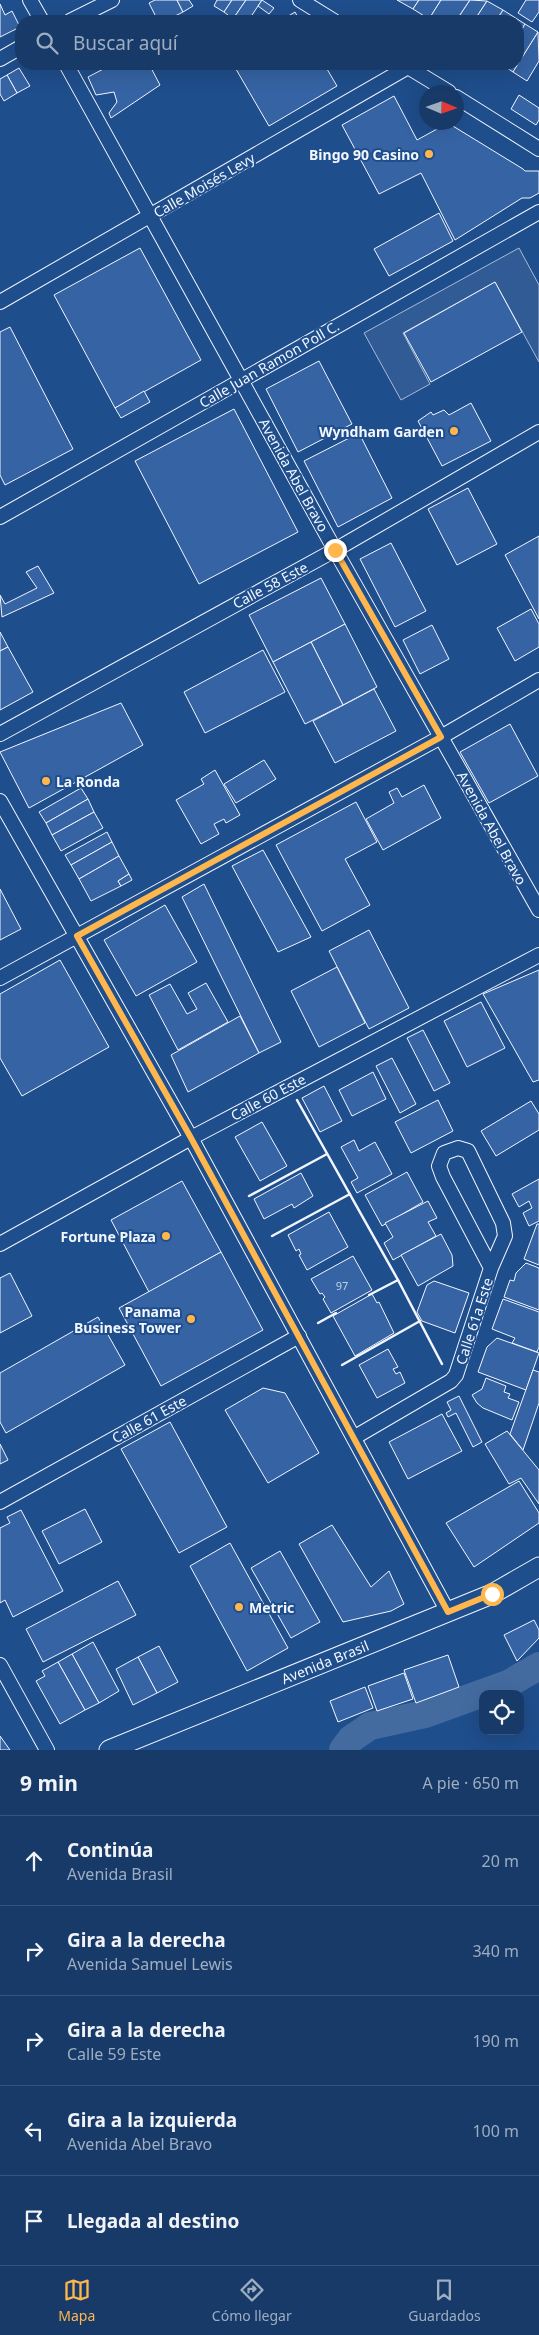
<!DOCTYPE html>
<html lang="es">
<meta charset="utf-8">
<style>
body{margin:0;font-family:"Noto Sans",sans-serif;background:#244571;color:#f1f3f6}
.controls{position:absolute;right:15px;bottom:15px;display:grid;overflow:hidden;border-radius:10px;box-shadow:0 5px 20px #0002}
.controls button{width:45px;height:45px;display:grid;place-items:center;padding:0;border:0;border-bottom:1px solid #36547d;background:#173a69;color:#f1f3f6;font:25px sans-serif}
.compass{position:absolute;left:419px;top:85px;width:45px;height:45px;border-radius:50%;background:#173a69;box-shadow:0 5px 20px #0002;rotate:92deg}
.stop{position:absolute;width:15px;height:15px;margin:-11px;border:4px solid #ffb74d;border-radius:50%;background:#fff}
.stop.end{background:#ffb74d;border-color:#fff;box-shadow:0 1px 5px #0008}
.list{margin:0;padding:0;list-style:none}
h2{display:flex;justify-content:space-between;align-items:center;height:65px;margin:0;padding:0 20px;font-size:21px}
h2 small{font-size:16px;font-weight:400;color:#9eadc0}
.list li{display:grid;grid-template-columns:32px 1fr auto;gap:15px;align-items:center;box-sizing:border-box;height:90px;padding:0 20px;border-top:1px solid #36547d}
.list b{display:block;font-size:19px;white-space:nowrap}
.list p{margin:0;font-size:16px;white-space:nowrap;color:#9eadc0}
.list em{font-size:16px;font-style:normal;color:#9eadc0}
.icon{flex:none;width:28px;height:28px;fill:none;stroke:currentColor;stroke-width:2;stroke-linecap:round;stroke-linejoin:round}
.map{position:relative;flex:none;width:539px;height:1750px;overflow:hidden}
.search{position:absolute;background:#173a69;box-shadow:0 5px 20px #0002;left:15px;right:15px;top:15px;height:55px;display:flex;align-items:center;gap:12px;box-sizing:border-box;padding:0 18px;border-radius:20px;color:#9eadc0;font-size:19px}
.sheet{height:515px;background:#173a69}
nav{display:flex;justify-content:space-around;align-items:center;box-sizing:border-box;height:70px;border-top:1px solid #36547d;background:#173a69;font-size:14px;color:#9eadc0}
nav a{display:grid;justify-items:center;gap:2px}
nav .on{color:#ffb74d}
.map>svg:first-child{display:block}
</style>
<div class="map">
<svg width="539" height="1750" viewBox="0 0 539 1750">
<rect width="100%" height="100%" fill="#1f4e8c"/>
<polygon fill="#305b95" stroke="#a8bbd7" points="519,248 539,285 539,362 495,282 403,333 430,384 401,400 364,333"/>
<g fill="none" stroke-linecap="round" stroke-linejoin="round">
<polyline stroke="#446ba0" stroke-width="28" points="343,1750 351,1739 370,1726 425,1714 508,1684 539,1666"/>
</g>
<g fill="#3563a3" stroke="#f2f6ff">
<polygon points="155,0 177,0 183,12 165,21 158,21 149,3"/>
<polygon points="177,0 189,0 193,6 183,12"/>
<polygon points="217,0 232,0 224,12 214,6"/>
<polygon points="232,0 246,0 233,19 224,12"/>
<polygon points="246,0 262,0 248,21 236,21 233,19"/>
<polygon points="262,0 274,8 269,14 258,6"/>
<polygon points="397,0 419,0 413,9"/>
<polygon points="419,0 441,0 429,19 413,9"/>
<polygon points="441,0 470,0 456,21 433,21 429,19"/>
<polygon points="470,0 487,1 474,21 456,21"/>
<polygon points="526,0 539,0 539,12 532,22 518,13"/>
<polygon points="487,1 503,10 496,21 474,21"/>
<polygon points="0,4 5,15 12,11 20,27 0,37"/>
<polygon points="503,10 525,24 518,36 518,21 496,21"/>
<polygon points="295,12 300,21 280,21"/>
<polygon points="525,24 538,32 513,72 501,64 518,64 518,36"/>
<polygon points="538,32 539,61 527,81 513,72"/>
<polygon points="113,64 149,64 160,85 111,118 109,113 117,102 114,92 96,95 88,77"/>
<polygon points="233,64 324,64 337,86 269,126"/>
<polygon points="19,68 30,86 17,93 7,75"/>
<polygon points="7,75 17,93 4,101 0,94 0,79"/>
<polygon points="519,95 539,108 539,120 536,125 511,109"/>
<polygon points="394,96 417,140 448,123 523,169 525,171 539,171 539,193 530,198 522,198 455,240 421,173 379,194 342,125"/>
<polygon points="439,213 453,241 389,276 374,249"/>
<polygon points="140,248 201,360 115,408 54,295"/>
<polygon points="495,282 522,332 431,382 404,333"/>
<polygon points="10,327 73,449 5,485 0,475 0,332"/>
<polygon points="319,361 352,424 298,452 266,389"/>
<polygon points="144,391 150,402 121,418 115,408"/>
<polygon points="471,403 491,441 442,466 418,421 431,412 433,415 444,410 449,415"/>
<polygon points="234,409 298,532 199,584 135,461"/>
<polygon points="359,433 392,498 338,527 304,461"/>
<polygon points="468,488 497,544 457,565 428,509"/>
<polygon points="539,536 539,619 505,555"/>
<polygon points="391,543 426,611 395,627 360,559"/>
<polygon points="38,566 54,593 2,617 0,595 5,604 37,588 26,572"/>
<polygon points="321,578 345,624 273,662 249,615"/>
<polygon points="531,609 539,624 539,647 515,661 497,628"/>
<polygon points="345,624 377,687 343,705 311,642"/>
<polygon points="432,625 449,659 420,674 403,640"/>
<polygon points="0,632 8,647 0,651"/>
<polygon points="311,642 343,705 305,724 273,662"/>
<polygon points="8,647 33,692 0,710 0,651"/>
<polygon points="263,650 285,692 205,733 184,692"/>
<polygon points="374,689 396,731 335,763 313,721"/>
<polygon points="121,703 143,745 29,808 0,752"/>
<polygon points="510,724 538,776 489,803 460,752"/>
<polygon points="264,760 276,779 236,803 224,784"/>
<polygon points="215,770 240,815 226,823 224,819 214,824 219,834 201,844 176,800 204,784 201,779"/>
<polygon points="424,785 441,818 383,850 366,819 394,803 389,792 397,788 402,797"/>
<polygon points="81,788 88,799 46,823 39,812"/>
<polygon points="88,799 94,812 52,835 46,823"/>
<polygon points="356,802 377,842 345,859 370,905 322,931 276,845"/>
<polygon points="94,812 103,828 61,851 52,835"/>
<polygon points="107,832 112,842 71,865 65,855"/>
<polygon points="112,842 119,856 79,879 71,865"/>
<polygon points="263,850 311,937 278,952 232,866"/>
<polygon points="119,856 129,874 118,881 121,886 91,901 79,879"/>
<polygon points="129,874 132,880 121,886 118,881"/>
<polygon points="204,884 281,1042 259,1053 182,897"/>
<polygon points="0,889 21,929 0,940"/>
<polygon points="165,905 197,962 136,996 104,940"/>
<polygon points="369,930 409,1008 369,1029 329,951"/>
<polygon points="60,960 109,1047 22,1096 0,1058 0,994"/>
<polygon points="337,967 365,1023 319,1047 291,991"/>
<polygon points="539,970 539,1080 533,1082 483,994"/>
<polygon points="206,983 228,1022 178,1050 149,995 170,984 187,1014 197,1009 188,993"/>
<polygon points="481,1002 505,1048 467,1067 444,1021"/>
<polygon points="240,1016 259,1053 188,1092 171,1055"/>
<polygon points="423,1030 450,1083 434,1091 407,1038"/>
<polygon points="392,1058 416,1104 400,1113 376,1066"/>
<polygon points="373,1072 386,1099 352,1116 339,1090"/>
<polygon points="324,1086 342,1121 320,1132 302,1098"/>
<polygon points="438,1100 453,1131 411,1153 395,1122"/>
<polygon points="531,1101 539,1114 539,1130 496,1156 481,1131"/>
<polygon points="262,1122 287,1166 260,1181 235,1137"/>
<polygon points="354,1140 359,1151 375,1142 392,1174 357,1193 351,1182 358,1178 341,1147"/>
<polygon points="407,1172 423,1202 382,1226 365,1195"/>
<polygon points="301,1173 313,1196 294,1208 292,1204 264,1219 254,1199"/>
<polygon points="539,1179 539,1221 529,1226 523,1213 532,1208 529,1201 519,1207 512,1194"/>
<polygon points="182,1181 221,1252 149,1292 111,1220"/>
<polygon points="428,1201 437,1218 428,1222 436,1236 393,1260 384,1243 393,1237 385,1223"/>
<polygon points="329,1212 348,1247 307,1270 299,1255 301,1254 299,1249 296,1251 288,1235"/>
<polygon points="537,1224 539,1224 539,1265 524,1259"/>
<polygon points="441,1234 452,1255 453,1266 418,1286 401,1255"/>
<polygon points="221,1252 263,1330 161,1386 119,1308"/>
<polygon points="353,1256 372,1290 331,1313 323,1299 325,1297 322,1293 320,1294 311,1279"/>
<polygon points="526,1263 539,1268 539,1310 504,1297 510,1280 514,1281 516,1273"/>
<polygon points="10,1273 32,1316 0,1333 0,1278"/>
<polygon points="434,1281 469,1293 455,1333 422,1321 417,1312 427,1285"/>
<polygon points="372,1294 377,1303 379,1302 394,1333 355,1356 333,1316"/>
<polygon points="503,1299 539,1312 539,1347 537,1352 512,1343 515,1338 492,1329"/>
<polygon points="98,1317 125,1365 6,1433 0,1422 0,1373"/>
<polygon points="497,1338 539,1353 526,1390 478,1372 487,1347"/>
<polygon points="388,1349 398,1367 393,1369 396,1374 400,1372 405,1383 377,1398 359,1365"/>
<polygon points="533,1370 539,1372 539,1403 523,1450 510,1434"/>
<polygon points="486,1378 506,1386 504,1392 510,1394 508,1398 519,1402 512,1420 483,1408 477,1403 472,1395 482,1389"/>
<polygon points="263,1388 285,1393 319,1453 268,1483 225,1410"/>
<polygon points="459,1396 482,1442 473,1447 456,1413 448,1417 446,1413 451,1410 447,1402"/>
<polygon points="442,1414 462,1451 408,1479 389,1442"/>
<polygon points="170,1422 227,1527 179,1553 121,1449"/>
<polygon points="507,1431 539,1470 539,1504 521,1478 509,1484 485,1444"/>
<polygon points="0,1444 8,1460 0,1464"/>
<polygon points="519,1481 539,1513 539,1523 474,1567 446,1523"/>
<polygon points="85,1509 102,1542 59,1564 42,1531"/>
<polygon points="21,1510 63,1591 13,1617 5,1600 0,1603 0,1528 10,1523 7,1517"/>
<polygon points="332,1525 371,1587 389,1571 404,1604 391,1611 343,1622 299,1544"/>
<polygon points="230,1543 288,1648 247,1671 190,1566"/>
<polygon points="280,1551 320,1622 291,1638 251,1568"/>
<polygon points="118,1581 136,1615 43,1662 26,1629"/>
<polygon points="534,1620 539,1630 539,1638 517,1661 504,1635"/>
<polygon points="93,1642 119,1691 99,1703 72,1654"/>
<polygon points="159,1646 178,1682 157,1693 138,1657"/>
<polygon points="72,1654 99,1703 85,1710 58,1662"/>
<polygon points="448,1655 459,1687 416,1703 404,1670"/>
<polygon points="138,1657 157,1693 133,1705 116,1669"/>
<polygon points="58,1662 85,1710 60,1724 36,1681 45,1676 42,1671"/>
<polygon points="404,1673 413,1699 377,1711 368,1686"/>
<polygon points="365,1687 373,1708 338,1722 330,1701"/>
<polygon points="0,1736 10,1750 0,1750"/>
</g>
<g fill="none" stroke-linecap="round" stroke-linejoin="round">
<g stroke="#f2f6ff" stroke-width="16">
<g id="street">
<polyline points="30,0 42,21"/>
<polyline points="300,0 334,21"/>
<polyline points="70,21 112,0"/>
<polyline points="0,59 21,47"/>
<polyline points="66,64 335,550 539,910"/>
<polyline points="403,64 449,92"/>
<polyline points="456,97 539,149"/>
<polyline points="0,302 408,67"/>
<polyline points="0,517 539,212"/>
<polyline points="0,734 335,550 539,432"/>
<polyline points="0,801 191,1138 448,1612"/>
<polyline points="0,978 441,737 539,680"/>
<polyline points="0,1244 191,1138 539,955"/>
<polyline points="355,1437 451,1381 456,1375 491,1268 505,1236 503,1223 468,1151 458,1148 444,1153 439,1166 443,1177 491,1268"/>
<polyline points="0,1502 299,1336"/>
<polyline points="0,1665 47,1750"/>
</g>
</g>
<g stroke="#f2f6ff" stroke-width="21">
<polyline id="secondary" points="109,1750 492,1594 539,1567"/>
</g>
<use href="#street" stroke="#1f4e8c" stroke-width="14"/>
<use href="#secondary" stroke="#1f4e8c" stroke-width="19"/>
<g stroke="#f2f6ff" stroke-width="2.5">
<polyline points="297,1100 398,1280 442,1364"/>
<polyline points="249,1196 327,1154"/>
<polyline points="272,1236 350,1194"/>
<polyline points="369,1295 398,1280"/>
<polyline points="318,1323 336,1313"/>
<polyline points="342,1365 420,1321"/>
</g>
</g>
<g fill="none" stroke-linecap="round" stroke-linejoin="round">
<polyline stroke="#ffb74d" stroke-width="6" points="335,550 441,737 77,936 191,1138 448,1612 492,1594"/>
</g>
<g fill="#ffb74d" stroke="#1f4e8c" stroke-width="2">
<circle cx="429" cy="154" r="5"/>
<circle cx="454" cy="431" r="5"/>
<circle cx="46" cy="781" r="5"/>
<circle cx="166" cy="1236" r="5"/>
<circle cx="191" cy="1319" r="5"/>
<circle cx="239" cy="1607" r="5"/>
</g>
<g text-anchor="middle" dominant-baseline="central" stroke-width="4" stroke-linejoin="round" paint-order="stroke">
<g font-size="11" fill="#c3d1e8">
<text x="342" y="1285">97</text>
</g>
<g font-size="14" font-weight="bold" fill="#f2f6ff" stroke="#1f4e8c" text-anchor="end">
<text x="419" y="154">Bingo 90 Casino</text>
<text x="444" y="431">Wyndham Garden</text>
<text x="56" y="781" text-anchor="start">La Ronda</text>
<text x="156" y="1236">Fortune Plaza</text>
<text x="181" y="1311">Panama<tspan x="181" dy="16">Business Tower</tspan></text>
<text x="249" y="1607" text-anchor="start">Metric</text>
</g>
<g font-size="14" fill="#f2f6ff" stroke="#1f4e8c">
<text transform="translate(204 185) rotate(-30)">Calle Moisés Levy</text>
<text transform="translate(269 364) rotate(-30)">Calle Juan Ramon Poll C.</text>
<text transform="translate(294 475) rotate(61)">Avenida Abel Bravo</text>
<text transform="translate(270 585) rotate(-28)">Calle 58 Este</text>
<text transform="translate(492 828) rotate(61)">Avenida Abel Bravo</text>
<text transform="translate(268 1097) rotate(-28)">Calle 60 Este</text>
<text transform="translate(474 1321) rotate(-72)">Calle 61a Este</text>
<text transform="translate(149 1419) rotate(-29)">Calle 61 Este</text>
<text transform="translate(325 1662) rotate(-22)">Avenida Brasil</text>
</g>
</g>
</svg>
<div class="controls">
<button><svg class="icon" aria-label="locate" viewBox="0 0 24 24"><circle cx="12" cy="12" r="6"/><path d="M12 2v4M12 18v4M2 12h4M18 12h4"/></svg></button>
</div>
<svg class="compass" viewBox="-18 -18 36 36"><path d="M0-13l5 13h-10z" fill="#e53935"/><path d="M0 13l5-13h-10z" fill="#9eadc0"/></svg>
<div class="stop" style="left:492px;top:1594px"></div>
<div class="stop end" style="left:335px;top:550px"></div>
<div class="search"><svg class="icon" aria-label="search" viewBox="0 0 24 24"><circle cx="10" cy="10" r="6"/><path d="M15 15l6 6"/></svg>Buscar aquí</div>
</div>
<section class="sheet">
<h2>9 min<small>A pie · 650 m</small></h2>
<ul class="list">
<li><svg class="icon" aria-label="ahead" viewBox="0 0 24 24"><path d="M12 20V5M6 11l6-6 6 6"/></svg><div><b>Continúa</b><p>Avenida Brasil</p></div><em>20 m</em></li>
<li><svg class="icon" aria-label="right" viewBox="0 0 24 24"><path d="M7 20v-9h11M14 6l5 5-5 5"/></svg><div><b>Gira a la derecha</b><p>Avenida Samuel Lewis</p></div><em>340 m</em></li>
<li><svg class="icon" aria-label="right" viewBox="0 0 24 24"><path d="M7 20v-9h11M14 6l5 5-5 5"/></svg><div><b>Gira a la derecha</b><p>Calle 59 Este</p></div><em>190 m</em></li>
<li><svg class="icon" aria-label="left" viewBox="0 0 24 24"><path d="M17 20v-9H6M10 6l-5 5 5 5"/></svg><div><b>Gira a la izquierda</b><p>Avenida Abel Bravo</p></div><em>100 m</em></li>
<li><svg class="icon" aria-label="arrive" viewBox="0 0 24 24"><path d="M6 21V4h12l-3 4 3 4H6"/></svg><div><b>Llegada al destino</b></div></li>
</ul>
</section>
<nav>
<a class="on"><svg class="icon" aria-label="map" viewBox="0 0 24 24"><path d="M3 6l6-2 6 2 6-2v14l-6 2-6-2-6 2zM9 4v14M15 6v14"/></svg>Mapa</a>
<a><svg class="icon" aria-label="directions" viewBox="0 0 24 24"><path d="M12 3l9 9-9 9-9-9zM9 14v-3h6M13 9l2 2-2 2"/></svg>Cómo llegar</a>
<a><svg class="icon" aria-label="saved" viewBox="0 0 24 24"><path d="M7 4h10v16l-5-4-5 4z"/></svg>Guardados</a>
</nav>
